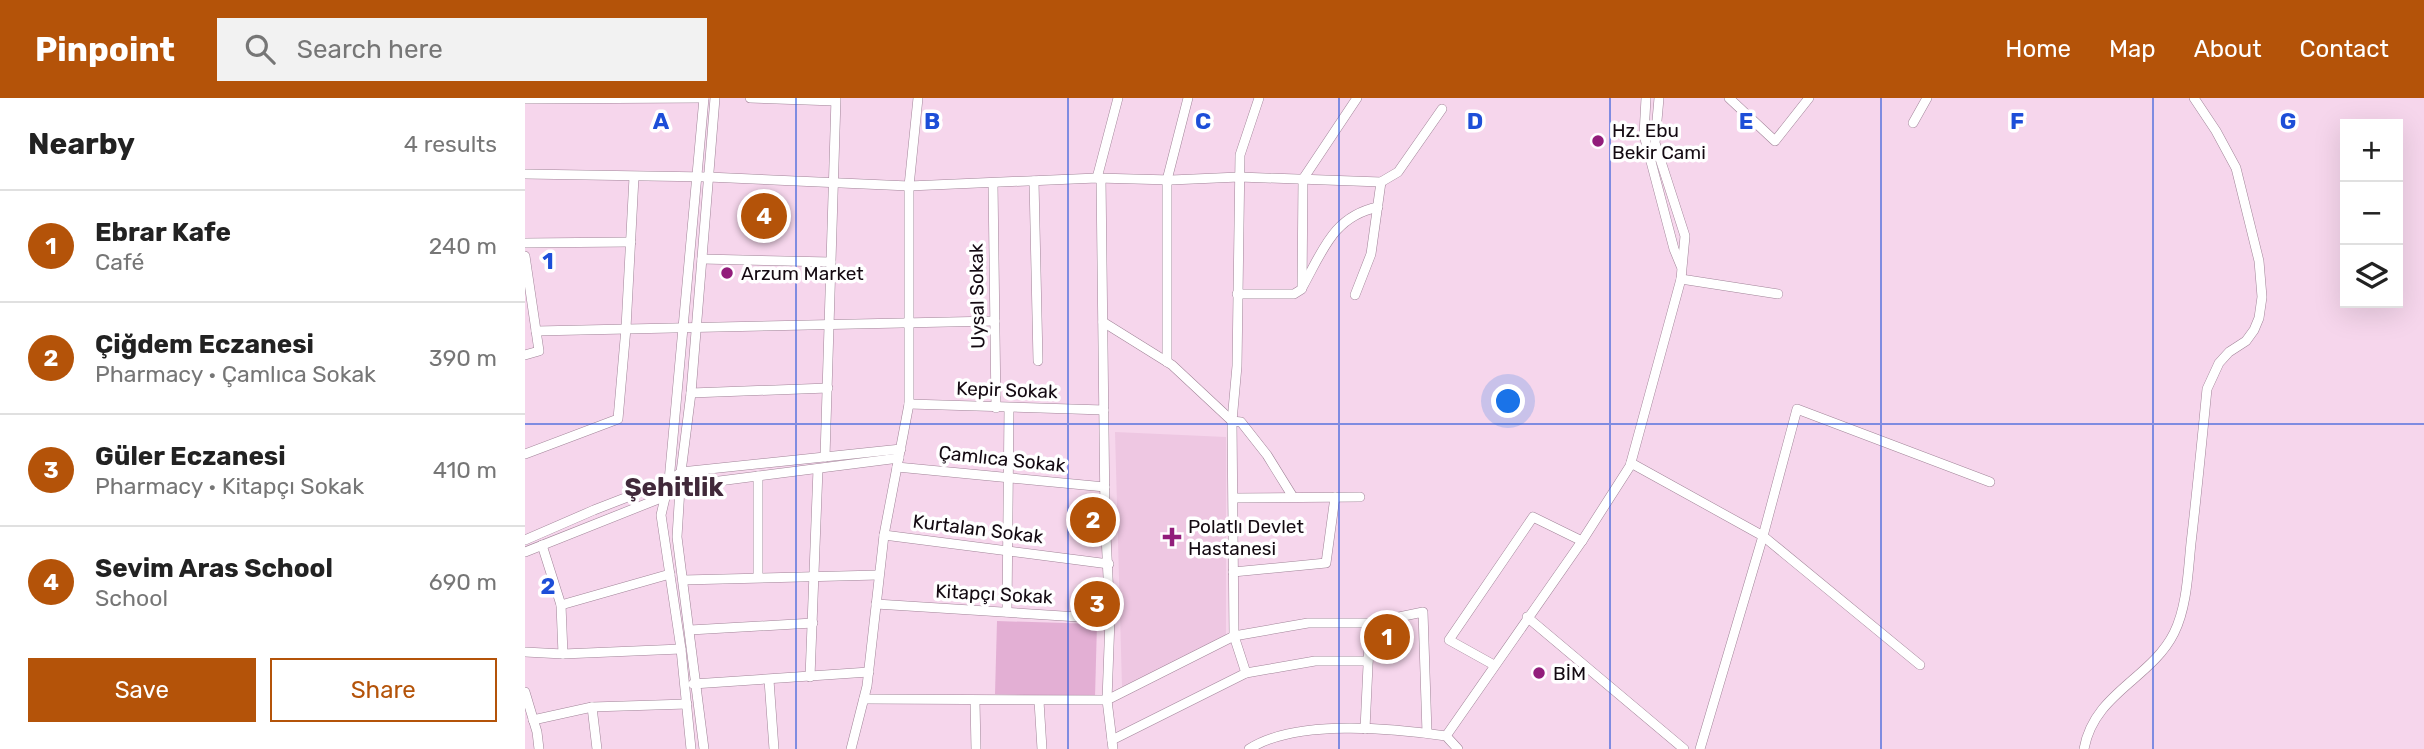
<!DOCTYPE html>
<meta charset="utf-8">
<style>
body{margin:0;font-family:Rubik,sans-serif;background:#f2f2f2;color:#222}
.controls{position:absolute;right:21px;top:21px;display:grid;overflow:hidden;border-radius:0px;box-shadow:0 7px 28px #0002}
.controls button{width:63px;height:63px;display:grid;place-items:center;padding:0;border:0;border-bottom:2px solid #e0e0e0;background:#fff;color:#222;font:35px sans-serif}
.you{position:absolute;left:984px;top:304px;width:24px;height:24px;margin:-18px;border:5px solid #fff;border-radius:50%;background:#1a73e8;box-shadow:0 0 0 10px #1a73e833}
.badge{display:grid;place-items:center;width:46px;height:46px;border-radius:50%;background:#b45309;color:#fff;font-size:23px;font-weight:700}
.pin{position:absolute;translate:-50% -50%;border:4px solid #fff;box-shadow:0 2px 7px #0006}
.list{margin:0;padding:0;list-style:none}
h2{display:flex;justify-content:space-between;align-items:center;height:91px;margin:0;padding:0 28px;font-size:30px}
h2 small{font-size:23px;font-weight:400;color:#767676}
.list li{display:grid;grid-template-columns:46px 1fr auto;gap:21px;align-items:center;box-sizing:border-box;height:112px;padding:0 28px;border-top:2px solid #e0e0e0}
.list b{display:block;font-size:26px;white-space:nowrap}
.list p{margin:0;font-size:23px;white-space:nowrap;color:#767676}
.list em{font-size:23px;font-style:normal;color:#767676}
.actions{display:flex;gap:14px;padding:21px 28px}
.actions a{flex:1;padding:16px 0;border:2px solid #b45309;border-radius:0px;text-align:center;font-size:24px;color:#b45309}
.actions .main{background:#b45309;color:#fff}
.icon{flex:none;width:38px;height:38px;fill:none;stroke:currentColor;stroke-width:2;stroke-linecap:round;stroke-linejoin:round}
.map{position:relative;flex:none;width:1899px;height:651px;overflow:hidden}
header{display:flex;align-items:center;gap:42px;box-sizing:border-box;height:98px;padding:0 35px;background:#b45309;color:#fff}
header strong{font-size:33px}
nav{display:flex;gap:38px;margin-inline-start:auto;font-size:24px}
.search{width:490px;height:63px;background:#f2f2f2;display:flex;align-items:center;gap:18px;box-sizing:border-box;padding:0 24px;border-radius:0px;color:#767676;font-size:26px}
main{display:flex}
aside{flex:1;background:#fff}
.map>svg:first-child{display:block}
</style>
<header>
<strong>Pinpoint</strong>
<div class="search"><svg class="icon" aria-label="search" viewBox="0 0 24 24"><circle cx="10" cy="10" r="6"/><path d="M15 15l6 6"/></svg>Search here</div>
<nav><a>Home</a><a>Map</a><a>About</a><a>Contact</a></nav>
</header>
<main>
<aside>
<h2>Nearby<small>4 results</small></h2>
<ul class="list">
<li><span class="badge">1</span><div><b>Ebrar Kafe</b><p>Café</p></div><em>240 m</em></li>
<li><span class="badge">2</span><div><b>Çiğdem Eczanesi</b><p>Pharmacy · Çamlıca Sokak</p></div><em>390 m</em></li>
<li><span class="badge">3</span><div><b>Güler Eczanesi</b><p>Pharmacy · Kitapçı Sokak</p></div><em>410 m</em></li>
<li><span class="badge">4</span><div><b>Sevim Aras School</b><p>School</p></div><em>690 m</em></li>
</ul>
<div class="actions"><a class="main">Save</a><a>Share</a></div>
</aside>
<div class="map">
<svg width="1899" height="651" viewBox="0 0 1899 651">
<rect width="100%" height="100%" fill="#f6d6ec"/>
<polygon fill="#eec7e2" points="590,334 701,339 701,539 597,589"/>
<polygon fill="#e3afd4" points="472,523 572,526 570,599 470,596"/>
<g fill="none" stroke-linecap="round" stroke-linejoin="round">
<g stroke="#a18498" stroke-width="10">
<g id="minor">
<polyline points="225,0 310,3"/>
<polyline points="1121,0 1119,37 1149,151 1156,168"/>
<polyline points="1204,0 1250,43 1284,0"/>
<polyline points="0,1 179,0"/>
<polyline points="1388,25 1402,0"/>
<polyline points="0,76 183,79 384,88 572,80 646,82 714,79 856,84 873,74 917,11"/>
<polyline points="572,80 593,0"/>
<polyline points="576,80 580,416 585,521 582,602 588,651"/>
<polyline points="509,83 513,263"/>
<polyline points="468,85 471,310"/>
<polyline points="0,145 106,144"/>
<polyline points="0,158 14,253 0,257"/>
<polyline points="177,161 306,164"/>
<polyline points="1156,181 1253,196"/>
<path d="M778,188C798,152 809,118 853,109"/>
<polyline points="712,196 769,196 777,191 778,81 832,0"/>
<polyline points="830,197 846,156 856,84"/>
<polyline points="578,224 647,267 707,323 716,324 742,357 768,399"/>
<polyline points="11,233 470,223"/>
<polyline points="642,264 642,82 663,0"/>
<polyline points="166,295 303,290"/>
<polyline points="384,306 579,312"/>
<polyline points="0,356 93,321 101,230 109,79"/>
<polyline points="300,359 311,0"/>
<polyline points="1106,365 1238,438 1395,567"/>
<polyline points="372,369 580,389"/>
<polyline points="233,378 233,479"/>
<polyline points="709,400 835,399"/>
<polyline points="359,437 584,466"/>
<polyline points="0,442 69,412 144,383 156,374 376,351"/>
<polyline points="17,447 36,507 38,556"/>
<polyline points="0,454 141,398 155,388 374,360"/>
<polyline points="708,474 801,465 810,399"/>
<polyline points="158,482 353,477"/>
<polyline points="351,506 585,521"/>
<polyline points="36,507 145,476"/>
<polyline points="482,514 484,310"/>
<polyline points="1002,519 1159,651"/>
<polyline points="165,532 288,525"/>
<polyline points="0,554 38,556 156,551"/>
<polyline points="969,567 924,542 1008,419 1057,443"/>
<polyline points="721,575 709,538 707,323 712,268 715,57 734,0"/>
<polyline points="285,579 293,371"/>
<polyline points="244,582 249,651"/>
<polyline points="168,586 344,574"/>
<polyline points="0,594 12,634 14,651"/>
<polyline points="339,601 582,602 709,538 783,525 845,525 898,514 902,635"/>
<polyline points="450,603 451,651"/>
<polyline points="514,603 517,651"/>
<polyline points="67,609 72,651"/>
<polyline points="8,622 67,609 162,606"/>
<polyline points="840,631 845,525"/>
<polyline points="921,638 1057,443 1105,368 1156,181 1160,138 1130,45 1134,0"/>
<polyline points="587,642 721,575 790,563 843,563"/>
<polyline points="166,651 156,551 136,417 144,383 179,0"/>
<polyline points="179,651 152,439 156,374 166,295 190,0"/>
<polyline points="326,651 342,588 359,437 384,306 384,88 393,0"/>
<path d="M724,651C771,621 866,630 921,638L933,651"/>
<polyline points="1175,651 1238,438 1272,311 1465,384"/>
<path d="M1559,651C1569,595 1626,581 1649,535C1662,509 1663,474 1666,445C1672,394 1677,342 1682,291L1694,265L1704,254L1721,243L1729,232L1734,220L1737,199L1734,163L1711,70L1691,33L1669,0"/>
</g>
</g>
<use href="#minor" stroke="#fff" stroke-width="9"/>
</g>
<path fill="none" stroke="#1d4ed8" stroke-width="2" stroke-opacity="0.55" d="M271,0V651M543,0V651M814,0V651M1085,0V651M1356,0V651M1628,0V651M0,326H1899"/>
<g fill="#921d7b" stroke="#fff" stroke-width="2.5">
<circle cx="1073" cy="43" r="7"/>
<circle cx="202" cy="175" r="7"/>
<path d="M643.5 428.5h7v7h7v7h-7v7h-7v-7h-7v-7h7z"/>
<circle cx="1014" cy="575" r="7"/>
</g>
<g text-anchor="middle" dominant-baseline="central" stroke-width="7" stroke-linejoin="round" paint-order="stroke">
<g font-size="19" fill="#140a12" stroke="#fff" text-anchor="start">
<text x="1087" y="32">Hz. Ebu<tspan x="1087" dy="22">Bekir Cami</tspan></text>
<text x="216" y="175">Arzum Market</text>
<text x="663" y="428">Polatlı Devlet<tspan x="663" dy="22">Hastanesi</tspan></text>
<text x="1028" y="575">BİM</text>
</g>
<g font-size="19" fill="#140a12" stroke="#fff">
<text transform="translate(452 198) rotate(-91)">Uysal Sokak</text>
<text transform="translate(482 292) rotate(2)">Kepir Sokak</text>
<text transform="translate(477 361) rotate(6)">Çamlıca Sokak</text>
<text transform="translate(453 431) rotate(7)">Kurtalan Sokak</text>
<text transform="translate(469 496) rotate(3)">Kitapçı Sokak</text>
</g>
<g font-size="26" font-weight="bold" fill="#41293a" stroke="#fff">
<text x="149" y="389">Şehitlik</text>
</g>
</g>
<g font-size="23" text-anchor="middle" font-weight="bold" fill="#1d4ed8" stroke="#fff" stroke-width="7" stroke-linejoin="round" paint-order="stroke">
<text x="136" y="31">A</text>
<text x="407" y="31">B</text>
<text x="678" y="31">C</text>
<text x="950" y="31">D</text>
<text x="1221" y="31">E</text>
<text x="1492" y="31">F</text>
<text x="1763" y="31">G</text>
<text x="23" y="171">1</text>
<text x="23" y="496">2</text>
</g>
</svg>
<div class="controls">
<button>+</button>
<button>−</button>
<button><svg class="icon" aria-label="layers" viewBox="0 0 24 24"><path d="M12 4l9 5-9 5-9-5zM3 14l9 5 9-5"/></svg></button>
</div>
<div class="you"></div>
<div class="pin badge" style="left:862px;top:539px">1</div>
<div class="pin badge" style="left:568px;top:422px">2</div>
<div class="pin badge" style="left:572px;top:506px">3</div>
<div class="pin badge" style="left:239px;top:118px">4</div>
</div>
</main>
